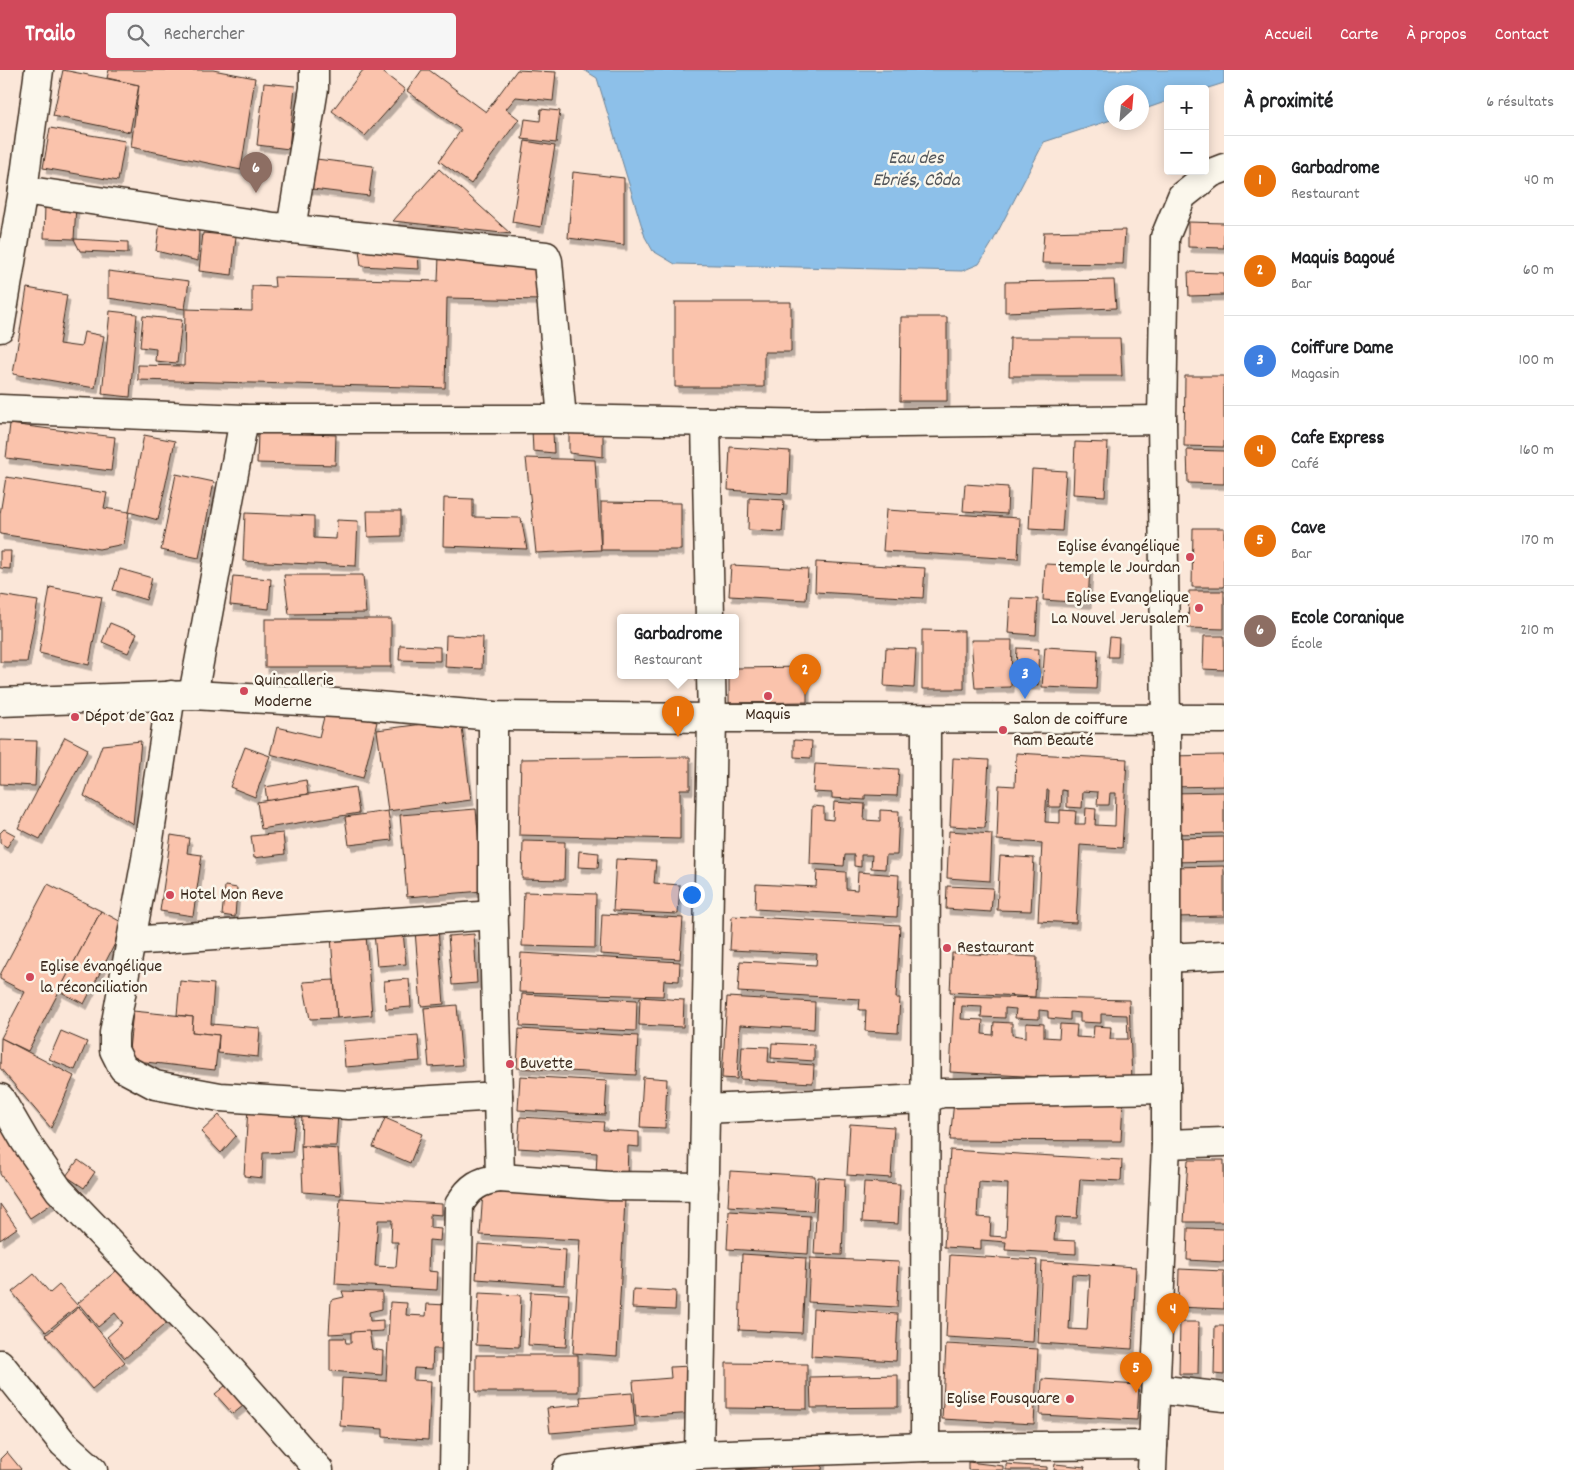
<!DOCTYPE html>
<html lang="fr">
<meta charset="utf-8">
<style>
body{margin:0;font-family:Dekko,sans-serif;background:#f6f6f6;color:#202124}
.controls{position:absolute;right:15px;top:15px;display:grid;overflow:hidden;border-radius:5px;box-shadow:0 2px 12px #0003}
.controls button{width:45px;height:45px;display:grid;place-items:center;padding:0;border:0;border-bottom:1px solid #e0e0e0;background:#fff;color:#202124;font:25px sans-serif}
.compass{position:absolute;left:1104px;top:15px;width:45px;height:45px;border-radius:50%;background:#fff;box-shadow:0 2px 12px #0003;rotate:26deg}
.you{position:absolute;left:691px;top:824px;width:18px;height:18px;margin:-12px;border:4px solid #fff;border-radius:50%;background:#1a73e8;box-shadow:0 0 0 8px #1a73e833}
.badge{display:grid;place-items:center;width:32px;height:32px;border-radius:50%;background:#d1495b;color:#fff;font-size:16px;font-weight:700}
.pin{position:absolute;translate:-50% -41px;filter:drop-shadow(0 1px 2px #0008)}
.pin::after{content:'';position:absolute;top:26px;width:18px;height:15px;background:inherit;clip-path:polygon(0 0,100% 0,50% 100%)}
.popup{position:absolute;left:617px;top:544px;width:122px;height:65px;box-sizing:border-box;display:grid;place-content:center;border-radius:5px;background:#fff;filter:drop-shadow(0 1px 4px #0005);font-size:16px;white-space:nowrap;color:#757577}
.popup b{font-size:19px;color:#202124}
.popup::after{content:'';position:absolute;left:50%;top:100%;margin-left:-10px;border:10px solid transparent;border-top-color:#fff}
.list{margin:0;padding:0;list-style:none}
h2{display:flex;justify-content:space-between;align-items:center;height:65px;margin:0;padding:0 20px;font-size:21px}
h2 small{font-size:16px;font-weight:400;color:#757577}
.list li{display:grid;grid-template-columns:32px 1fr auto;gap:15px;align-items:center;box-sizing:border-box;height:90px;padding:0 20px;border-top:1px solid #e0e0e0}
.list b{display:block;font-size:19px;white-space:nowrap}
.list p{margin:0;font-size:16px;white-space:nowrap;color:#757577}
.list em{font-size:16px;font-style:normal;color:#757577}
.icon{flex:none;width:28px;height:28px;fill:none;stroke:currentColor;stroke-width:2;stroke-linecap:round;stroke-linejoin:round}
.map{position:relative;flex:none;width:1224px;height:1400px;overflow:hidden}
header{display:flex;align-items:center;gap:30px;box-sizing:border-box;height:70px;padding:0 25px;background:#d1495b;color:#fff}
header strong{font-size:24px}
nav{display:flex;gap:28px;margin-inline-start:auto;font-size:18px}
.search{width:350px;height:45px;background:#f6f6f6;display:flex;align-items:center;gap:12px;box-sizing:border-box;padding:0 18px;border-radius:5px;color:#757577;font-size:19px}
main{display:flex}
aside{flex:1;background:#fff}
.map>svg:first-child{display:block}
</style>
<header>
<strong>Trailo</strong>
<div class="search"><svg class="icon" aria-label="search" viewBox="0 0 24 24"><circle cx="10" cy="10" r="6"/><path d="M15 15l6 6"/></svg>Rechercher</div>
<nav><a>Accueil</a><a>Carte</a><a>À propos</a><a>Contact</a></nav>
</header>
<main>
<div class="map">
<svg width="1224" height="1400" viewBox="0 0 1224 1400">
<defs>
<filter id="shadow"><feDropShadow dx="3" dy="5.5" stdDeviation="0" flood-color="#0004"/></filter>
</defs>
<rect width="100%" height="100%" fill="#fbe7d9"/>
<filter id="ink" filterUnits="userSpaceOnUse"><feTurbulence type="fractalNoise" baseFrequency=".02" numOctaves="2"/><feDisplacementMap in="SourceGraphic" scale="10" xChannelSelector="R" yChannelSelector="G"/><feConvolveMatrix kernelMatrix="1 2 1 2 8 2 1 2 1" color-interpolation-filters="sRGB"/></filter>
<g filter="url(#ink)">
<polygon fill="#8dc0e9" stroke="#6c8498" points="584,0 1224,0 1224,13 1205,19 1168,19 1168,31 1142,40 1142,22 1112,22 1111,50 1044,72 992,173 979,194 962,201 675,194 653,181 645,167 597,8"/>
<g fill="#fac3ac" stroke="#3b2a1e" fill-rule="evenodd" filter="url(#shadow)">
<polygon points="63,0 139,15 130,62 53,46"/>
<polygon points="109,0 213,0 255,8 241,100 131,77 139,15 107,8"/>
<polygon points="363,0 380,0 403,18 405,21 365,66 332,41"/>
<polygon points="422,0 429,0 486,42 517,0 556,2 553,31 516,27 506,39 519,49 471,114 439,91 461,60 407,21"/>
<polygon points="264,13 295,16 289,79 257,75"/>
<polygon points="541,39 560,41 556,73 522,69 525,49 540,51"/>
<polygon points="50,58 125,71 118,111 43,98"/>
<polygon points="525,71 555,76 541,157 512,152"/>
<polygon points="308,88 373,96 369,126 304,118"/>
<polygon points="439,99 511,164 393,151"/>
<polygon points="573,102 624,108 624,175 568,168"/>
<polygon points="45,134 76,136 74,169 44,168"/>
<polygon points="160,152 199,159 198,191 156,181"/>
<polygon points="1188,152 1224,153 1224,178 1188,177"/>
<polygon points="1125,160 1123,194 1042,193 1044,162"/>
<polygon points="203,163 236,166 232,205 199,201"/>
<polygon points="74,169 128,172 128,183 80,181"/>
<polygon points="359,180 418,184 419,199 361,196"/>
<polygon points="439,186 542,189 541,230 447,228 445,318 138,310 138,295 184,296 185,239 252,241 252,216 275,217 274,207 438,211"/>
<polygon points="108,201 189,211 185,239 108,228"/>
<polygon points="1188,202 1224,203 1224,225 1189,226"/>
<polygon points="1114,210 1116,238 1005,242 1005,212"/>
<polygon points="27,218 67,225 59,274 81,277 84,262 104,266 95,318 13,304"/>
<polygon points="675,232 791,232 791,282 764,282 764,317 675,317"/>
<polygon points="110,241 137,244 130,327 102,324"/>
<polygon points="143,246 182,250 177,293 155,291 156,279 140,277"/>
<polygon points="901,247 947,247 947,331 900,331"/>
<polygon points="1010,268 1120,268 1122,306 1009,306"/>
<polygon points="1185,306 1224,306 1224,377 1184,376"/>
<polygon points="10,354 115,367 111,401 6,388"/>
<polygon points="532,360 553,362 554,383 533,381"/>
<polygon points="569,361 603,363 603,387 569,383"/>
<polygon points="258,362 336,365 335,395 257,393"/>
<polygon points="144,365 175,371 158,450 129,442"/>
<polygon points="1075,372 1108,373 1105,426 1073,424"/>
<polygon points="730,377 790,381 788,424 728,420"/>
<polygon points="1187,380 1224,381 1224,414 1188,413"/>
<polygon points="526,388 595,390 601,480 536,483"/>
<polygon points="1032,399 1066,401 1062,461 1029,459"/>
<polygon points="176,404 214,412 199,488 161,480"/>
<polygon points="6,407 107,423 104,438 129,442 124,474 99,479 0,464 0,444"/>
<polygon points="965,414 1008,417 1007,444 963,441"/>
<polygon points="444,428 473,429 473,447 521,448 527,479 443,476"/>
<polygon points="749,428 784,430 782,462 748,460"/>
<polygon points="601,432 681,433 681,480 601,480"/>
<polygon points="886,440 1020,448 1018,489 883,481"/>
<polygon points="367,441 401,441 401,466 368,467"/>
<polygon points="245,443 314,446 314,468 336,469 337,450 358,451 356,496 243,491"/>
<polygon points="1193,458 1224,458 1224,517 1192,517"/>
<polygon points="0,481 11,481 10,499 0,498"/>
<polygon points="816,492 925,498 923,528 815,522"/>
<polygon points="1045,494 1090,496 1088,533 1043,530"/>
<polygon points="731,495 808,499 806,530 729,526"/>
<polygon points="120,499 152,508 146,530 113,520"/>
<polygon points="284,505 363,505 366,543 289,544"/>
<polygon points="233,506 271,509 269,539 230,535"/>
<polygon points="50,517 102,527 89,595 39,583"/>
<polygon points="1189,521 1224,521 1224,559 1188,558"/>
<polygon points="0,525 38,531 27,592 0,592"/>
<polygon points="1010,528 1038,529 1036,565 1008,563"/>
<rect x="265" y="549" width="126" height="48"/>
<polygon points="110,553 137,564 128,583 102,572"/>
<polygon points="922,560 964,561 964,619 922,619"/>
<polygon points="446,565 483,567 482,599 445,597"/>
<polygon points="1204,566 1224,566 1224,600 1203,599"/>
<polygon points="1110,567 1119,568 1118,587 1108,587"/>
<polygon points="971,570 1012,570 1011,617 975,618"/>
<polygon points="400,575 440,577 440,591 399,590"/>
<polygon points="1045,577 1098,580 1096,619 1042,617"/>
<polygon points="886,578 916,579 914,618 884,616"/>
<polygon points="1017,578 1039,579 1038,598 1016,597"/>
<polygon points="807,597 807,632 729,633 729,606 736,606 736,598"/>
<polygon points="1027,605 1038,605 1038,615 1026,614"/>
<polygon points="326,639 377,652 363,708 270,684 277,657 319,667"/>
<polygon points="461,649 471,730 388,741 377,660"/>
<polygon points="65,667 88,679 40,769 18,758"/>
<polygon points="0,670 37,671 35,716 0,714"/>
<polygon points="794,670 812,671 811,688 794,687"/>
<polygon points="141,671 133,754 84,726 102,675"/>
<polygon points="245,677 270,686 255,727 230,717"/>
<path d="M1016,683L1127,689L1122,778L1080,775L1076,853L1038,851L1042,773L997,770L999,715L1015,716ZM1047,720H1049L1048,737H1061L1062,720L1067,721V737L1082,738L1083,721L1098,722L1097,735H1109L1110,723H1116L1115,756L1095,755L1096,739L1086,738L1085,754H1075L1076,741L1060,740V753L1045,752Z"/>
<polygon points="1224,685 1224,716 1169,717 1168,686"/>
<polygon points="680,687 690,687 690,719 680,719 680,769 519,765 521,689"/>
<polygon points="953,688 989,690 985,758 950,756"/>
<polygon points="815,694 899,699 897,726 865,725 865,730 832,728 832,723 813,722"/>
<polygon points="306,710 308,724 267,731 265,717"/>
<polygon points="355,717 359,743 261,759 257,732"/>
<polygon points="1224,722 1224,763 1172,764 1171,723"/>
<polygon points="834,732 865,734 864,750 880,751 880,740 899,741 897,785 886,785 885,799 871,798 872,785 861,785 861,797 854,796 854,785 845,785 844,796 810,794 812,736 824,737 824,749 833,750"/>
<polygon points="476,739 483,821 407,827 400,745"/>
<polygon points="388,741 392,770 349,775 345,747"/>
<polygon points="4,759 15,765 7,777 0,773 0,763"/>
<polygon points="949,761 992,764 990,811 947,808"/>
<polygon points="283,763 285,784 254,788 251,766"/>
<polygon points="171,765 189,768 187,783 202,785 193,846 160,841"/>
<polygon points="1224,767 1224,791 1172,792 1172,768"/>
<polygon points="523,771 565,772 564,810 522,809"/>
<polygon points="579,781 599,783 598,798 578,797"/>
<polygon points="1000,786 1034,788 1031,841 997,840"/>
<polygon points="616,789 656,791 654,813 680,815 678,844 613,841"/>
<polygon points="1224,796 1224,846 1174,847 1173,797"/>
<polygon points="817,800 846,802 846,819 857,820 858,802 899,805 897,847 755,839 756,814 816,817"/>
<polygon points="48,814 101,841 28,981 1,968 25,922 0,909 0,905"/>
<polygon points="225,816 237,818 235,847 222,845"/>
<polygon points="947,816 993,818 991,842 946,839"/>
<polygon points="524,822 596,824 595,878 522,876"/>
<polygon points="101,841 125,854 84,934 59,921"/>
<polygon points="602,844 683,848 680,889 600,884"/>
<polygon points="732,846 900,855 896,928 900,928 898,963 865,961 866,940 859,940 860,929 738,922 740,891 816,895 817,884 730,880"/>
<polygon points="438,859 444,934 421,936 415,861"/>
<polygon points="403,861 406,894 377,896 374,863"/>
<polygon points="474,864 477,913 452,915 448,866"/>
<polygon points="366,865 372,945 337,948 331,867"/>
<polygon points="521,883 680,892 679,911 664,910 663,926 519,922"/>
<polygon points="952,883 1037,887 1035,927 950,922"/>
<polygon points="409,909 411,937 386,939 384,911"/>
<polygon points="334,910 337,948 310,949 303,912"/>
<polygon points="180,911 214,914 211,954 260,958 258,987 218,983 219,965 192,962 193,947 177,945"/>
<polygon points="522,924 637,930 636,961 520,956"/>
<path d="M954,926L1129,930L1132,1012L950,1002ZM962,936L982,937L981,947L1005,948V938L1016,939L1015,948L1039,949V940L1048,941V948L1070,950V942L1080,943V952L1101,953V944L1127,945L1128,969H1110L1111,957L1094,956L1093,968L1076,967L1077,955L1060,954L1059,968L1044,967V954L1026,953V967L1012,965V953L994,952L993,965L982,964L983,950L961,949Z"/>
<polygon points="640,927 684,930 683,957 639,955"/>
<polygon points="727,927 815,932 814,959 740,955 737,1009 722,1008"/>
<polygon points="457,935 462,995 429,997 424,938"/>
<polygon points="133,941 193,947 192,962 219,965 215,1000 128,990"/>
<polygon points="519,959 638,966 636,1005 517,998"/>
<polygon points="61,961 87,972 75,1000 49,989"/>
<polygon points="418,965 420,991 345,997 343,971"/>
<polygon points="1,968 74,1006 51,1058 0,998"/>
<polygon points="772,973 814,975 814,991 771,988"/>
<polygon points="742,976 769,977 768,992 814,995 813,1013 740,1009"/>
<polygon points="520,1006 607,1011 605,1045 518,1040"/>
<polygon points="643,1007 667,1009 665,1058 640,1057"/>
<polygon points="954,1031 1123,1031 1121,1071 950,1070"/>
<polygon points="248,1037 296,1042 292,1082 263,1083 262,1108 244,1106"/>
<polygon points="302,1042 338,1043 336,1076 301,1076"/>
<polygon points="219,1045 236,1066 221,1083 201,1062"/>
<polygon points="520,1047 604,1052 603,1060 639,1062 639,1077 628,1076 627,1107 596,1105 597,1083 518,1078"/>
<polygon points="385,1048 422,1064 410,1093 373,1077"/>
<polygon points="850,1054 894,1057 891,1108 847,1105"/>
<polygon points="4,1060 53,1133 30,1148 0,1104 0,1062"/>
<polygon points="301,1076 338,1079 341,1125 303,1122"/>
<path d="M950,1080L1122,1090L1121,1111L1080,1109L1077,1148L1056,1147L1054,1170L1076,1171V1184L1005,1180L1006,1172L981,1170V1179L944,1177ZM979,1112L1008,1114L1006,1167L990,1166L991,1148L977,1147Z"/>
<polygon points="78,1090 95,1102 84,1118 66,1106"/>
<polygon points="1188,1090 1224,1090 1224,1152 1184,1152"/>
<polygon points="730,1101 815,1106 813,1141 728,1136"/>
<polygon points="818,1107 845,1109 842,1185 814,1184"/>
<polygon points="864,1112 900,1114 898,1154 862,1152"/>
<polygon points="483,1121 625,1129 617,1286 573,1283 580,1170 480,1165"/>
<path d="M340,1128L442,1134V1145L430,1144V1158L441,1159L440,1171L429,1170L428,1201L438,1202L437,1220L335,1214ZM378,1150H392L391,1172H398L396,1197L375,1196Z"/>
<polygon points="0,1134 17,1158 0,1170"/>
<polygon points="729,1141 810,1146 808,1184 727,1179"/>
<polygon points="1188,1158 1224,1159 1224,1192 1187,1190"/>
<polygon points="478,1174 566,1180 564,1215 476,1209"/>
<polygon points="742,1184 806,1188 802,1263 739,1260"/>
<polygon points="950,1185 1037,1190 1033,1272 946,1267"/>
<polygon points="810,1188 899,1192 897,1237 808,1232"/>
<path d="M1042,1191L1136,1197L1132,1279L1038,1273ZM1072,1204L1090,1205L1087,1260L1069,1259Z"/>
<polygon points="123,1195 170,1250 125,1288 107,1267 123,1253 115,1243 98,1257 78,1233"/>
<polygon points="1179,1199 1224,1201 1224,1239 1178,1237"/>
<polygon points="34,1204 50,1223 59,1215 78,1236 46,1262 12,1222"/>
<polygon points="633,1219 676,1221 675,1240 632,1238"/>
<polygon points="342,1221 382,1222 382,1239 369,1242 370,1251 383,1250 383,1261 329,1264 331,1230 344,1227"/>
<polygon points="531,1222 569,1224 566,1277 528,1275"/>
<polygon points="479,1223 521,1225 519,1277 476,1275"/>
<polygon points="390,1232 407,1233 406,1245 426,1246 427,1234 447,1235 444,1279 433,1279 432,1299 414,1298 413,1310 431,1311 428,1370 383,1367 383,1359 340,1356 342,1308 386,1311"/>
<polygon points="79,1237 125,1292 92,1319 46,1265"/>
<polygon points="813,1239 898,1244 896,1291 811,1286"/>
<polygon points="1180,1252 1199,1252 1198,1304 1179,1304"/>
<polygon points="1215,1256 1224,1256 1224,1305 1214,1304"/>
<polygon points="369,1261 372,1279 383,1281 382,1305 330,1301 330,1268 345,1268 346,1273 351,1273 351,1262"/>
<polygon points="946,1274 1038,1279 1034,1354 942,1349"/>
<rect x="476" y="1285" width="102" height="37"/>
<polygon points="726,1293 807,1294 807,1339 726,1338"/>
<polygon points="691,1296 695,1343 636,1347 633,1311 671,1308 670,1297"/>
<polygon points="898,1305 898,1337 811,1338 810,1307"/>
<polygon points="1042,1309 1139,1315 1137,1350 1040,1345"/>
<polygon points="231,1311 248,1332 233,1344 215,1324"/>
<polygon points="632,1323 635,1356 550,1363 547,1338 581,1335 580,1327"/>
<polygon points="7,1382 21,1399 20,1400 0,1400 0,1389"/>
<polygon points="823,1388 822,1400 790,1400 797,1389"/>
<polygon points="968,1392 1003,1396 1003,1400 968,1400"/>
<polygon points="1006,1394 1047,1397 1047,1400 1006,1400"/>
<polygon points="1055,1394 1085,1397 1084,1400 1054,1400"/>
<polygon points="769,1396 768,1400 737,1400"/>
</g>
<g fill="none" stroke-linecap="round" stroke-linejoin="round">
<g stroke="#3b2a1e" stroke-width="31">
<g id="street">
<polyline points="291,159 314,18 314,0"/>
<polyline points="0,258 23,120 39,0"/>
<polyline points="0,339 244,349 562,349 548,191 546,186 274,157 23,120"/>
<polyline points="562,349 819,354 1162,350"/>
<polyline points="706,352 710,548"/>
<polyline points="171,625 146,789 114,963 114,980 123,998 155,1015 220,1027 349,1035 498,1026"/>
<polyline points="193,625 244,349"/>
<polyline points="0,632 193,625 354,634 493,646 712,648 1224,649"/>
<polyline points="131,871 494,845"/>
<polyline points="1166,888 1224,885"/>
<polyline points="0,1028 25,1071 59,1120 216,1283 319,1400"/>
<polyline points="705,1039 925,1029 942,1023 958,1023 1166,1019"/>
<polyline points="1166,1074 1224,1072"/>
<polyline points="500,1108 610,1116 704,1117"/>
<polyline points="0,1294 63,1373 93,1400"/>
<polyline points="1156,1319 1224,1327"/>
<polyline points="925,1377 926,649"/>
<polyline points="699,1385 712,648 711,606"/>
<path d="M454,1400L459,1135C470,1116 480,1111 500,1108L493,818V646"/>
<polyline points="567,1400 699,1385 925,1377 1153,1375"/>
<polyline points="1152,1400 1166,1074 1166,650 1162,350 1165,167 1182,126 1211,103 1224,98"/>
</g>
</g>
<use href="#street" stroke="#fbf7ec" stroke-width="28"/>
</g>
</g>
<g fill="#d1495b" stroke="#fbf7ec" stroke-width="2">
<circle cx="1190" cy="487" r="5"/>
<circle cx="1199" cy="538" r="5"/>
<circle cx="244" cy="621" r="5"/>
<circle cx="768" cy="626" r="5"/>
<circle cx="75" cy="647" r="5"/>
<circle cx="1003" cy="660" r="5"/>
<circle cx="170" cy="825" r="5"/>
<circle cx="947" cy="878" r="5"/>
<circle cx="30" cy="907" r="5"/>
<circle cx="510" cy="994" r="5"/>
<circle cx="1070" cy="1329" r="5"/>
</g>
<g text-anchor="middle" dominant-baseline="central" stroke-width="5" stroke-linejoin="round" paint-order="stroke">
<g font-size="18" fill="#3b2a1e" stroke="#fbf7ec" text-anchor="start">
<text x="1180" y="477" text-anchor="end">Eglise évangélique<tspan x="1180" dy="21">temple le Jourdan</tspan></text>
<text x="1189" y="528" text-anchor="end">Eglise Evangelique<tspan x="1189" dy="21">La Nouvel Jerusalem</tspan></text>
<text x="254" y="611">Quincallerie<tspan x="254" dy="21">Moderne</tspan></text>
<text x="768" y="645" text-anchor="middle">Maquis</text>
<text x="85" y="647">Dépot de Gaz</text>
<text x="1013" y="650">Salon de coiffure<tspan x="1013" dy="21">Ram Beauté</tspan></text>
<text x="180" y="825">Hotel Mon Reve</text>
<text x="957" y="878">Restaurant</text>
<text x="40" y="897">Eglise évangélique<tspan x="40" dy="21">la réconciliation</tspan></text>
<text x="520" y="994">Buvette</text>
<text x="1060" y="1329" text-anchor="end">Eglise Fousquare</text>
</g>
<g font-size="19" font-style="italic" fill="#54575b" stroke="#fbf7ec">
<text x="916" y="89">Eau des<tspan x="916" dy="22">Ebriés, Côda</tspan></text>
</g>
</g>
</svg>
<div class="controls">
<button>+</button>
<button>−</button>
</div>
<svg class="compass" viewBox="-18 -18 36 36"><path d="M0-13l5 13h-10z" fill="#e53935"/><path d="M0 13l5-13h-10z" fill="#757577"/></svg>
<div class="you"></div>
<div class="pin badge" style="left:678px;top:667px;background:#e8710a">1</div>
<div class="popup"><b>Garbadrome</b>Restaurant</div>
<div class="pin badge" style="left:805px;top:625px;background:#e8710a">2</div>
<div class="pin badge" style="left:1025px;top:629px;background:#3f7fe0">3</div>
<div class="pin badge" style="left:1173px;top:1264px;background:#e8710a">4</div>
<div class="pin badge" style="left:1136px;top:1323px;background:#e8710a">5</div>
<div class="pin badge" style="left:256px;top:123px;background:#8d6e63">6</div>
</div>
<aside>
<h2>À proximité<small>6 résultats</small></h2>
<ul class="list">
<li><span class="badge" style="background:#e8710a">1</span><div><b>Garbadrome</b><p>Restaurant</p></div><em>40 m</em></li>
<li><span class="badge" style="background:#e8710a">2</span><div><b>Maquis Bagoué</b><p>Bar</p></div><em>60 m</em></li>
<li><span class="badge" style="background:#3f7fe0">3</span><div><b>Coiffure Dame</b><p>Magasin</p></div><em>100 m</em></li>
<li><span class="badge" style="background:#e8710a">4</span><div><b>Cafe Express</b><p>Café</p></div><em>160 m</em></li>
<li><span class="badge" style="background:#e8710a">5</span><div><b>Cave</b><p>Bar</p></div><em>170 m</em></li>
<li><span class="badge" style="background:#8d6e63">6</span><div><b>Ecole Coranique</b><p>École</p></div><em>210 m</em></li>
</ul>
</aside>
</main>
